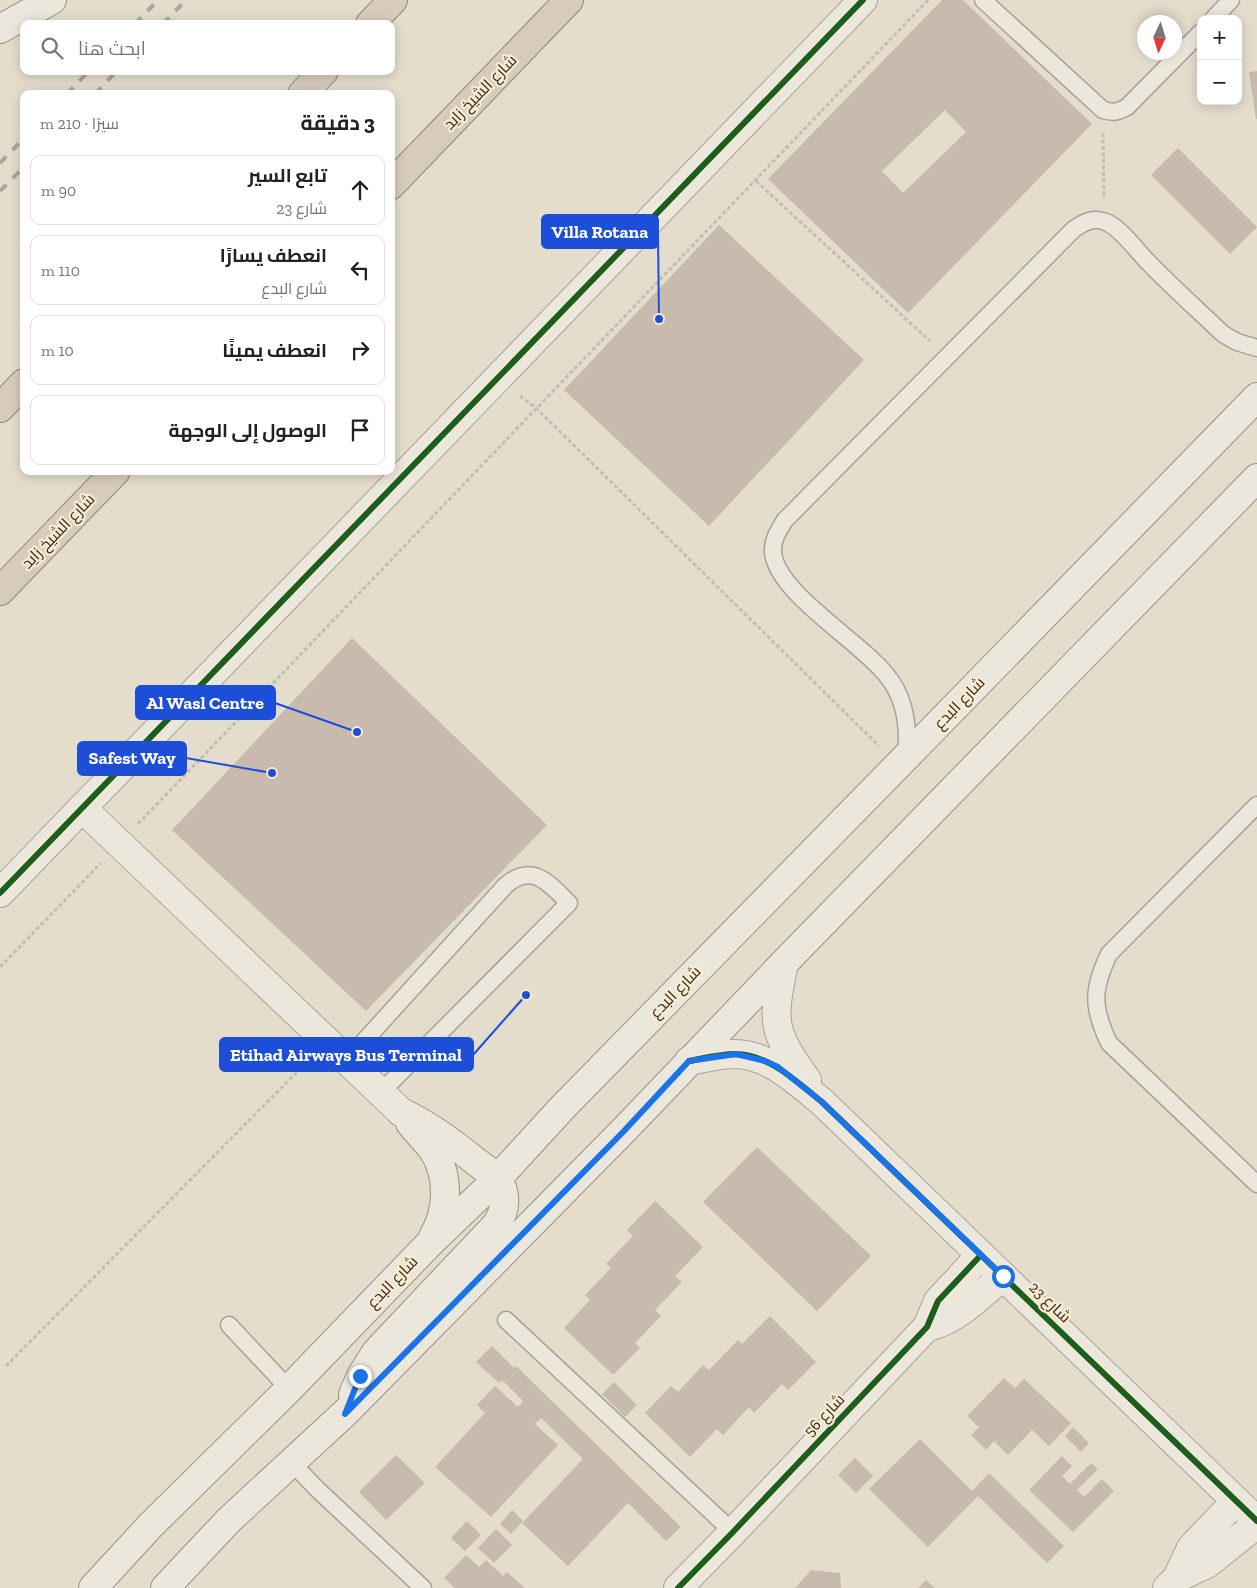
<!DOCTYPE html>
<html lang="ar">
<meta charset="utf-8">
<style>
body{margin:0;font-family:"Zilla Slab",Cairo,serif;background:#f6f6f6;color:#222;direction:rtl}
.controls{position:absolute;right:15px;top:15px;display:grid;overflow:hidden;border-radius:10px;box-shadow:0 2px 12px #0003}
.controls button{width:45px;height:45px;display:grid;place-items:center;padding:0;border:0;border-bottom:1px solid #e0e0e0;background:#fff;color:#222;font:25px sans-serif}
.compass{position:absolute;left:1137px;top:15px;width:45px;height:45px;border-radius:50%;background:#fff;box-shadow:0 2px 12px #0003;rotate:184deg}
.stop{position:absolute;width:15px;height:15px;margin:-11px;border:4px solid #1a73e8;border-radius:50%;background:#fff}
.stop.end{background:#1a73e8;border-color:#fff;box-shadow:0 1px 5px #0008}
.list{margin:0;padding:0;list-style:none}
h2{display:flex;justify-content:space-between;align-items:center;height:65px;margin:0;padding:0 20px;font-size:21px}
h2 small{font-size:16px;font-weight:400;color:#767676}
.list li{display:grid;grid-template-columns:32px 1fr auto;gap:15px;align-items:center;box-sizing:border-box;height:70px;margin:0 10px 10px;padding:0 10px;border:1px solid #e0e0e0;border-radius:10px}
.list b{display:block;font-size:19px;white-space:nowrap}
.list p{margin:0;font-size:16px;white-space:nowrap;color:#767676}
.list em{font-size:16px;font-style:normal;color:#767676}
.icon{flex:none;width:28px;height:28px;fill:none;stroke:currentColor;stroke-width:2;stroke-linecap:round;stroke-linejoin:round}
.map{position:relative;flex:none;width:1257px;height:1588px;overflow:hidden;direction:ltr}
.search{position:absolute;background:#fff;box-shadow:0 2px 12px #0003;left:20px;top:20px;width:375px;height:55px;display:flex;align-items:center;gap:12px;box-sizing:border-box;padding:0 18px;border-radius:10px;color:#767676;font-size:19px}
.panel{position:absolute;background:#fff;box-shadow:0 2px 12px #0003;left:20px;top:90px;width:375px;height:385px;border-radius:10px;direction:rtl}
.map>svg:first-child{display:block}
</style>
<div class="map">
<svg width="1257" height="1588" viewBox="0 0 1257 1588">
<rect width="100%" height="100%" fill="#e4ddcc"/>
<g fill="#c8bbad" fill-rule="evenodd">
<path d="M942,0H963L1092,124L908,313L768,179ZM945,110L966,132L903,193L882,171Z"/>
<polygon points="1257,71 1257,119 1256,119 1249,72"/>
<polygon points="1178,148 1257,227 1230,254 1151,175"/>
<polygon points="719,225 864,360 709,526 564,390"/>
<polygon points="352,638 547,825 366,1011 172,830"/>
<polygon points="757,1147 871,1256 817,1311 703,1202"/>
<polygon points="655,1201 703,1247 675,1276 682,1282 655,1310 661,1316 635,1343 640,1348 613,1375 564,1328 590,1300 585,1295 611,1268 606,1264 633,1236 627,1230"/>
<polygon points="770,1316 816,1362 788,1390 782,1384 754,1413 749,1407 723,1435 717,1429 690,1457 645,1413 671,1386 678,1392 703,1365 709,1370 738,1340 742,1344"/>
<polygon points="492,1346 514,1368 516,1366 681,1527 666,1541 628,1503 568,1566 522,1523 583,1459 541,1418 535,1424 558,1445 491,1517 435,1467 485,1413 477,1405 495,1386 518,1407 523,1401 502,1380 499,1383 476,1362"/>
<polygon points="1004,1378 1015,1388 1024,1379 1071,1423 1049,1446 1032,1430 1008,1455 994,1441 986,1450 971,1435 979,1427 967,1416"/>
<polygon points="614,1382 637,1405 625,1417 602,1394"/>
<polygon points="1073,1427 1089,1443 1081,1452 1065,1436"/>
<polygon points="920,1439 972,1491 989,1473 1064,1546 1047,1563 978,1496 928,1547 869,1489"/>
<polygon points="396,1455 425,1483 386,1520 359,1492"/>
<polygon points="1062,1456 1072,1466 1062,1476 1070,1484 1091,1463 1098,1469 1077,1490 1084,1497 1102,1479 1114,1491 1073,1532 1029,1490"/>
<polygon points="855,1458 873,1476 856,1493 838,1475"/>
<polygon points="512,1510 523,1521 511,1534 500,1524"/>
<polygon points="467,1521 481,1535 465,1551 451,1538"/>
<polygon points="496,1529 512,1545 494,1563 478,1548"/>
<polygon points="466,1555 479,1567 486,1560 503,1576 507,1572 525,1588 455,1588 444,1578"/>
<polygon points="811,1570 840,1573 841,1588 795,1588"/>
<polygon points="926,1580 935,1588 918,1588"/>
</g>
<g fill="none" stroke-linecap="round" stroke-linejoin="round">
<g stroke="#a9a195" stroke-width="19">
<g id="lane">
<path d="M983,0L1103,110C1113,113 1118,112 1127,107L1201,32"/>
<polyline points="1213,19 1231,0"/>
<path d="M906,757C909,729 906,700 888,677C863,643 776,593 773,552C772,540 779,530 785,520L1074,229C1084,222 1094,217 1106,222C1121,228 1136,250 1148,262C1172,287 1198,310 1223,334L1237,342L1257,348"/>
<path d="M1257,805L1109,954C1092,990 1092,1007 1109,1043L1257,1184"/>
<path d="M346,1061L506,885C533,862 549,884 569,903L380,1093"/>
<polyline points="506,1320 733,1532"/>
<polyline points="229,1325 289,1389"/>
<polyline points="292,1463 318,1490 423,1588"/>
</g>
</g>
<g stroke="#a9a195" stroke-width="30">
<g id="street">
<polyline points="82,808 401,1112"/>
<polyline points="0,893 863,0"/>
<path d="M784,963C772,1022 771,1030 807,1080"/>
<path d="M689,1061C704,1058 720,1054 736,1054C770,1055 797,1082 822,1102L1257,1521"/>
<path d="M927,1327C957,1321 980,1295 1003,1276"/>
<polyline points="1177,1578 1207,1564 1257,1524"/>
<polyline points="678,1588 733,1532 927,1327 938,1301 981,1255"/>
<polyline points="1167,1588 1177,1578 1191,1548 1236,1501"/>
</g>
</g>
<g stroke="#999185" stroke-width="30">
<g id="secondary">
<polyline points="0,29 52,0"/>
<path d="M410,1123C417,1132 426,1141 433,1150C450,1177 448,1211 433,1237"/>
<path d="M353,1394L361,1376L376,1352L496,1225C506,1211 508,1192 496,1178C491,1172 482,1166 475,1161C452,1142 429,1125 401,1112"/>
<polyline points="93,1588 150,1526 289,1389 429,1244 497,1179 563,1107 906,757 1257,397"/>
<polyline points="165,1588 229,1520 345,1413 623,1131 784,963 1257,478"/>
</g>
</g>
<g stroke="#8f877c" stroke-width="30">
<g id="highway">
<polyline points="370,24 393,0"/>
<polyline points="302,94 324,71"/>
<polyline points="391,185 569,0"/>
<polyline points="0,408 24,383"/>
<polyline points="0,591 116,471"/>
</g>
</g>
<g stroke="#c4beb4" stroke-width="3" stroke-dasharray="4 2.5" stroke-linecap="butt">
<polyline points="1103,133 1104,199"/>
<polyline points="756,181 930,341"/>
<polyline points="520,396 537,409 879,746"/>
<polyline points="138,824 928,0"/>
<polyline points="0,967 101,863"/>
<polyline points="6,1366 307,1062"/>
</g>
<use href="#lane" stroke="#ece7dd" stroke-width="16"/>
<use href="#street" stroke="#ece7dd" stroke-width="28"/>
<use href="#secondary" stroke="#ece7dd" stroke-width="28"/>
<use href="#highway" stroke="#d7ccbc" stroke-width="28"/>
<g stroke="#aba79e" stroke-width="4" stroke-dasharray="9 9" stroke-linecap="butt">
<polyline points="135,24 158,0"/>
<polyline points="163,24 186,0"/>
<polyline points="67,94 89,71"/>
<polyline points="95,94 117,71"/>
<polyline points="0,163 24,138"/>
<polyline points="0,191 24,167"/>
</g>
<g stroke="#f6ebd1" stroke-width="9">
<g id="cycleway">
<polyline points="0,893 863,0"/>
<path d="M689,1061C704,1058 720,1054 736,1054C770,1055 797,1082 822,1102L1257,1521"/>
<polyline points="678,1588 733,1532 927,1327 938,1301 981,1255"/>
</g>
</g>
<use href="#cycleway" stroke="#1b5e20" stroke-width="6"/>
</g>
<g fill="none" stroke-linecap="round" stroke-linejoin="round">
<polyline stroke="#1a73e8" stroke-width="6" points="360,1376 345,1414 624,1131 689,1061 736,1054 765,1061 778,1067 822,1102 1003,1276"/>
</g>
<g text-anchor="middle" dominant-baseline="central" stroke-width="4.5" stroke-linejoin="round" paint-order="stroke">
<g font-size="16" fill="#382a1d" stroke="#f6ebd1">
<text transform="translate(480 92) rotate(-46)">شارع الشيخ زايد</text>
<text transform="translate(58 531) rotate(-46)">شارع الشيخ زايد</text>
<text transform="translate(959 703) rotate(-46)">شارع البدع</text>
<text transform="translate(675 992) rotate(-46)">شارع البدع</text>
<text transform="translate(392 1282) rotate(-46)">شارع البدع</text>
<text transform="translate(1050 1302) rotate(44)">شارع 23</text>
<text transform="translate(824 1415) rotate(-47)">شارع 56</text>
</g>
</g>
<path fill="none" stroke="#1d4ed8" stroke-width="2" d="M659 319L658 232M357 732L275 703M272 773L186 758M526 995L473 1055"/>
<g fill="#1d4ed8" stroke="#f6ebd1" stroke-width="2">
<circle cx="659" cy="319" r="5"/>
<circle cx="357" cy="732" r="5"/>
<circle cx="272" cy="773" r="5"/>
<circle cx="526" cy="995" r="5"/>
</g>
<g fill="#1d4ed8" stroke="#1d4ed8" stroke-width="2">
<rect x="542" y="215" width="116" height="33" rx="5"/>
<rect x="136" y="686" width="139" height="33" rx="5"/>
<rect x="78" y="742" width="108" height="33" rx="5"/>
<rect x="220" y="1038" width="253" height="33" rx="5"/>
</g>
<g font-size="18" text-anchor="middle" font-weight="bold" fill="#fff">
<text x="600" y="238">Villa Rotana</text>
<text x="205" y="709">Al Wasl Centre</text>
<text x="132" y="764">Safest Way</text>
<text x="346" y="1061">Etihad Airways Bus Terminal</text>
</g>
</svg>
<div class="controls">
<button>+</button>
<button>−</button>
</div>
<svg class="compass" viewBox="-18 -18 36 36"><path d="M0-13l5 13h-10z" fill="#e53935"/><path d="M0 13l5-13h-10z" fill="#767676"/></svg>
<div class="stop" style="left:1003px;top:1276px"></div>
<div class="stop end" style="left:360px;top:1376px"></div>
<div class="search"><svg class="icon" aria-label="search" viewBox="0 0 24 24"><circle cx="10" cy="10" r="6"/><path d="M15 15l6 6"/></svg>ابحث هنا</div>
<section class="panel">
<h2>3 دقيقة<small>سيرًا · 210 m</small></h2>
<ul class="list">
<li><svg class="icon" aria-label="ahead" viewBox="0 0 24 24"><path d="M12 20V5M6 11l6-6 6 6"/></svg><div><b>تابع السير</b><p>شارع 23</p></div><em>90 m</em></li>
<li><svg class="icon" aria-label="left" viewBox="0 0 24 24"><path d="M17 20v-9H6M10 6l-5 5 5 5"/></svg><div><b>انعطف يسارًا</b><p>شارع البدع</p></div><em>110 m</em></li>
<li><svg class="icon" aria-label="right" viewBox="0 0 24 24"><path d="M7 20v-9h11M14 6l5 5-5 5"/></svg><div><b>انعطف يمينًا</b></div><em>10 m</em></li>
<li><svg class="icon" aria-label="arrive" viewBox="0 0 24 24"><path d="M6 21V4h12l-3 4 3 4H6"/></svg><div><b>الوصول إلى الوجهة</b></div></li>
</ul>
</section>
</div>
